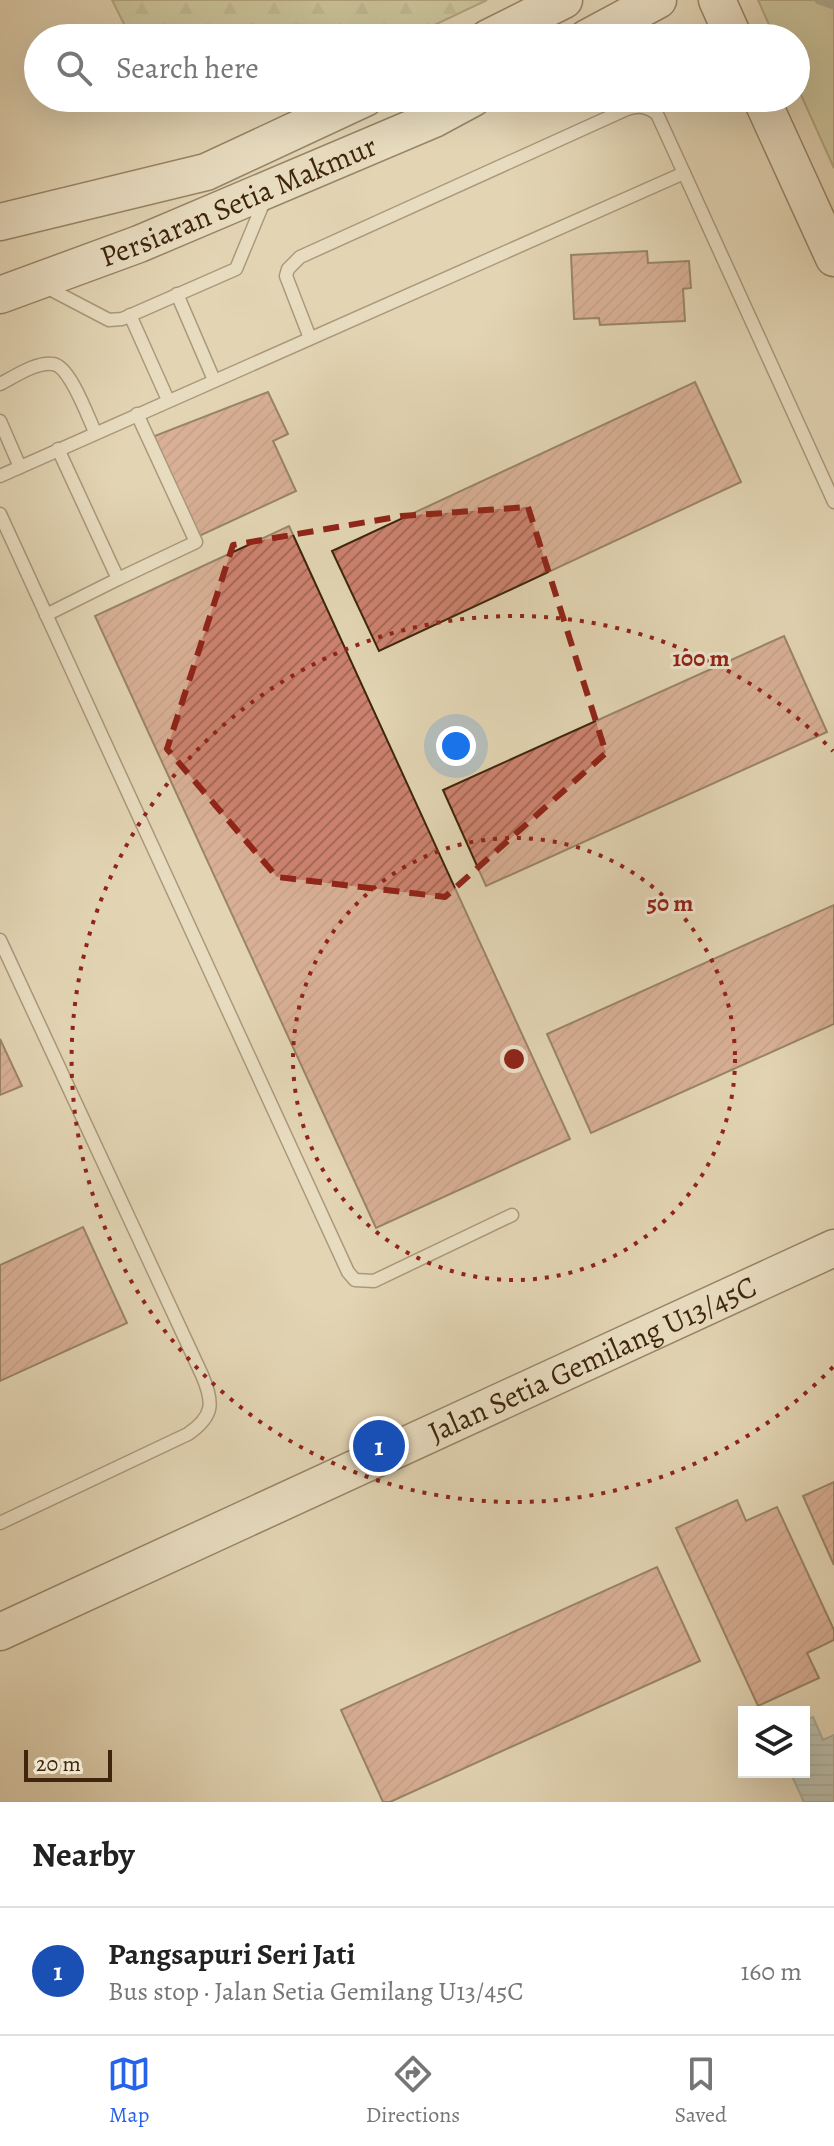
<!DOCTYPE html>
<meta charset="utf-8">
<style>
body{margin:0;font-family:Alegreya,serif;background:#f6f6f6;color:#222}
.controls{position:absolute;right:24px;bottom:24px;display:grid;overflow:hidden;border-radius:0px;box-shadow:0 8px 32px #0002}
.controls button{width:72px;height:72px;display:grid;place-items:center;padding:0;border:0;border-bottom:2px solid #e0e0e0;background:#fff;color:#222;font:40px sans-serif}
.scale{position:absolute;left:24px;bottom:20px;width:88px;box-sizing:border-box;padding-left:8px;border:4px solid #3e250b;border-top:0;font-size:22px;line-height:28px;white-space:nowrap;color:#3e250b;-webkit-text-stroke:6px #ede4ce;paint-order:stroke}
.you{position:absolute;left:456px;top:746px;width:28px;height:28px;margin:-20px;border:6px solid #fff;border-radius:50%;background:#1a73e8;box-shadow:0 0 0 12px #1a73e833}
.badge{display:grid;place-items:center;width:52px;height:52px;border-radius:50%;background:#2563eb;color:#fff;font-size:26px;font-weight:700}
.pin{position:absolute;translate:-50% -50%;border:4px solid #fff;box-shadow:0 2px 8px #0006}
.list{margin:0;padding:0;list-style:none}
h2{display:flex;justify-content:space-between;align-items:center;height:104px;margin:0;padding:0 32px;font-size:34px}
h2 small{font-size:26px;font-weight:400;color:#767676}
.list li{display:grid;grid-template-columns:52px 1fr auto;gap:24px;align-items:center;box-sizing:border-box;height:128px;padding:0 32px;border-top:2px solid #e0e0e0}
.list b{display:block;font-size:30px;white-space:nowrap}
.list p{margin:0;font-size:26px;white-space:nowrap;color:#767676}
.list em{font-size:26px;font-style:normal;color:#767676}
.icon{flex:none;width:44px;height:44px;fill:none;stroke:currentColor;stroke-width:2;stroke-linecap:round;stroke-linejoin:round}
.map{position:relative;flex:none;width:834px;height:1802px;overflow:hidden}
.search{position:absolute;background:#fff;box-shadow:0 8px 32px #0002;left:24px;right:24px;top:24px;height:88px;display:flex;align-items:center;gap:20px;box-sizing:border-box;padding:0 28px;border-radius:44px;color:#767676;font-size:30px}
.sheet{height:232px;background:#fff}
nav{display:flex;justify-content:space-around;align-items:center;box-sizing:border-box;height:112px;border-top:2px solid #e0e0e0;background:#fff;font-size:22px;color:#767676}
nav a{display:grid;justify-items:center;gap:4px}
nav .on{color:#2563eb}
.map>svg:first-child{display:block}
</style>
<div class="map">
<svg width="834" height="1802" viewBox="0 0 834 1802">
<defs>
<pattern id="forest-firs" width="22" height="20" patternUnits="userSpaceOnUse" patternTransform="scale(2)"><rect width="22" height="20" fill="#b9bc89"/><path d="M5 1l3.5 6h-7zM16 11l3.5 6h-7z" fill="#a0a175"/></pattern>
<pattern id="water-rules" width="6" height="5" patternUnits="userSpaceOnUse" patternTransform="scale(2)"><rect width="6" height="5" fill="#97b7b6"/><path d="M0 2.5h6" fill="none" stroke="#7d9592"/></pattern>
<pattern id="building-hatch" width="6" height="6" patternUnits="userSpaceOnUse" patternTransform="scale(2)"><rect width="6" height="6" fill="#cd826f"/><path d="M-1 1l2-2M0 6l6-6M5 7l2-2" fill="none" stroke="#a86a59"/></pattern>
</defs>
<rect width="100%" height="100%" fill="#e3d6b4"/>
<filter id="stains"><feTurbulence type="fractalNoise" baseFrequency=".0025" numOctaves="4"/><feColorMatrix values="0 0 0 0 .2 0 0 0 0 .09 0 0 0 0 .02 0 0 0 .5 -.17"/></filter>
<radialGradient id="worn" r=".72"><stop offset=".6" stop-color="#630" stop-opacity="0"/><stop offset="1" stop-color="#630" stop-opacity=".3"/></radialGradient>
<polygon fill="#b9bc89" stroke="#7c704a" stroke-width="2" points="758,0 834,0 834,168 796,84 796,38 775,38"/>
<polygon fill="url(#forest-firs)" stroke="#7c704a" stroke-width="2" points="112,0 487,0 407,38 131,38"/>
<polygon fill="url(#water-rules)" stroke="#737d72" stroke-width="2" points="813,1717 823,1740 834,1735 834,1802 804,1802 790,1772 804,1772 804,1721"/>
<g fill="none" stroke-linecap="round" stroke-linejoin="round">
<polyline stroke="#737d72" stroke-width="9" points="819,0 834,5"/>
</g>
<g fill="url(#building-hatch)" stroke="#3e250b" stroke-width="2">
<polygon points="647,251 648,263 689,261 691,288 683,289 685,321 600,325 599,318 574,319 571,255"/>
<polygon points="695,382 741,482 379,651 332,551"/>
<polygon points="268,392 288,434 273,441 296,491 197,537 152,437"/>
<polygon points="289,526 570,1139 376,1228 95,616"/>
<polygon points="784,636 827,732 486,886 443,790"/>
<polygon points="834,905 834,1024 591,1133 547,1034"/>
<polygon points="0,1039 22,1086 0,1095"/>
<polygon points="83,1227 127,1323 0,1381 0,1265"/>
<polygon points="834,1482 834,1565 803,1496"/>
<polygon points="737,1500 746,1521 777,1507 834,1630 834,1640 807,1653 819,1678 758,1706 676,1528"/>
<polygon points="657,1567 700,1661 390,1802 383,1802 341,1710"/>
</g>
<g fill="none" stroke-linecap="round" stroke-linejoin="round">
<g stroke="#675135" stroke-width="15">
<g id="lane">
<polyline points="44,286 109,320 122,319 236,269 265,199"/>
<polyline points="177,294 214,380"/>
<polyline points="130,315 168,400"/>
<path d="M310,338L286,276L288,269L300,257L627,109C639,105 647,106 657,114L684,173"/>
<path d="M0,384C14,377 37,361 53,364C70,366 88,417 95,432"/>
<polyline points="0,421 20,467"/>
<polyline points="0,476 684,173 834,502"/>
<polyline points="0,514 348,1272 355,1280 374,1281 512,1215"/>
<polyline points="118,579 196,542 137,414"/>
<polyline points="46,615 118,579 58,449"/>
<path d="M0,940L202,1375C214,1403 214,1416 188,1434L0,1523"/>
</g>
</g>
<g stroke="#3e250b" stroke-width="39">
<g id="secondary">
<polyline points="717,0 734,38"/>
<polyline points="488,38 564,0"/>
<polyline points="587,38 658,0"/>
<polyline points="761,98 834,258"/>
<polyline points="0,222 206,172 365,98"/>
<path id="s1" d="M0,295L139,244L434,119L473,98"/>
<path id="s2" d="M0,1632L834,1248"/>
</g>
</g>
<use href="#lane" stroke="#ede4ce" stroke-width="12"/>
<use href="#secondary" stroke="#ede4ce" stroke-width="36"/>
</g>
<path d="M0 0H834V1802H0ZM528,507L606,753L445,897L277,877L167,749L233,545L402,516Z" fill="#e3d6b4" fill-opacity=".55" fill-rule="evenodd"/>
<path fill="none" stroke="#8f2418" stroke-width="6" stroke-dasharray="16 10" stroke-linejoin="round" d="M528,507L606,753L445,897L277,877L167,749L233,545L402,516Z"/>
<g fill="none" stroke="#8f2418" stroke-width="4" stroke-dasharray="4 8">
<circle cx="514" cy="1059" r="221"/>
<path d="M833 1367A443 443 0 1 1 833 751"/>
</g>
<g text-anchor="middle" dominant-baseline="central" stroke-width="6" stroke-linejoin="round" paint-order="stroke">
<g font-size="30" fill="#3e250b" stroke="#ede4ce">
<text stroke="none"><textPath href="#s1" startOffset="256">Persiaran Setia Makmur</textPath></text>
<text stroke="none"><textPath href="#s2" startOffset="652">Jalan Setia Gemilang U13/45C</textPath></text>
</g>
</g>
<circle cx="514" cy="1059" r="12" fill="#8f2418" stroke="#ede4ce" stroke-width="4"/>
<g font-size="24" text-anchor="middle" font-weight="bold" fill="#8f2418" stroke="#ede4ce" stroke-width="6" stroke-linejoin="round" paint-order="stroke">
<text x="701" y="666">100 m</text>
<text x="670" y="911">50 m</text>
</g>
<rect width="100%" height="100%" filter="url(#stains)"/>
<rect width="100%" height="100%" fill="url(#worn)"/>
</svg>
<div class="controls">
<button><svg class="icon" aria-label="layers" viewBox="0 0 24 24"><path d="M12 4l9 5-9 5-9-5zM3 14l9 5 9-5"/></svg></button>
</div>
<div class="scale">20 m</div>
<div class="you"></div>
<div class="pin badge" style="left:379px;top:1446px;background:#1a4fb4">1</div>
<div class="search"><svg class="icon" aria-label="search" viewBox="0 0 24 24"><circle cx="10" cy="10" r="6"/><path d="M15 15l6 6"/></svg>Search here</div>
</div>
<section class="sheet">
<h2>Nearby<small></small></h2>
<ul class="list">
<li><span class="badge" style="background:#1a4fb4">1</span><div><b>Pangsapuri Seri Jati</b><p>Bus stop · Jalan Setia Gemilang U13/45C</p></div><em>160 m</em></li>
</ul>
</section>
<nav>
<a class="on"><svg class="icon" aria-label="map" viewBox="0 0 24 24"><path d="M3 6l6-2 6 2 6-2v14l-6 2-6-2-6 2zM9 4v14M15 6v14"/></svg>Map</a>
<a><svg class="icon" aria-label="directions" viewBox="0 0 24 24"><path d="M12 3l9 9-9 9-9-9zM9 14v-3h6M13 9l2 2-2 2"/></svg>Directions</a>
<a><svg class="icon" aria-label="saved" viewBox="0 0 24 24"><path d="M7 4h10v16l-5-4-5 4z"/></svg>Saved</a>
</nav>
